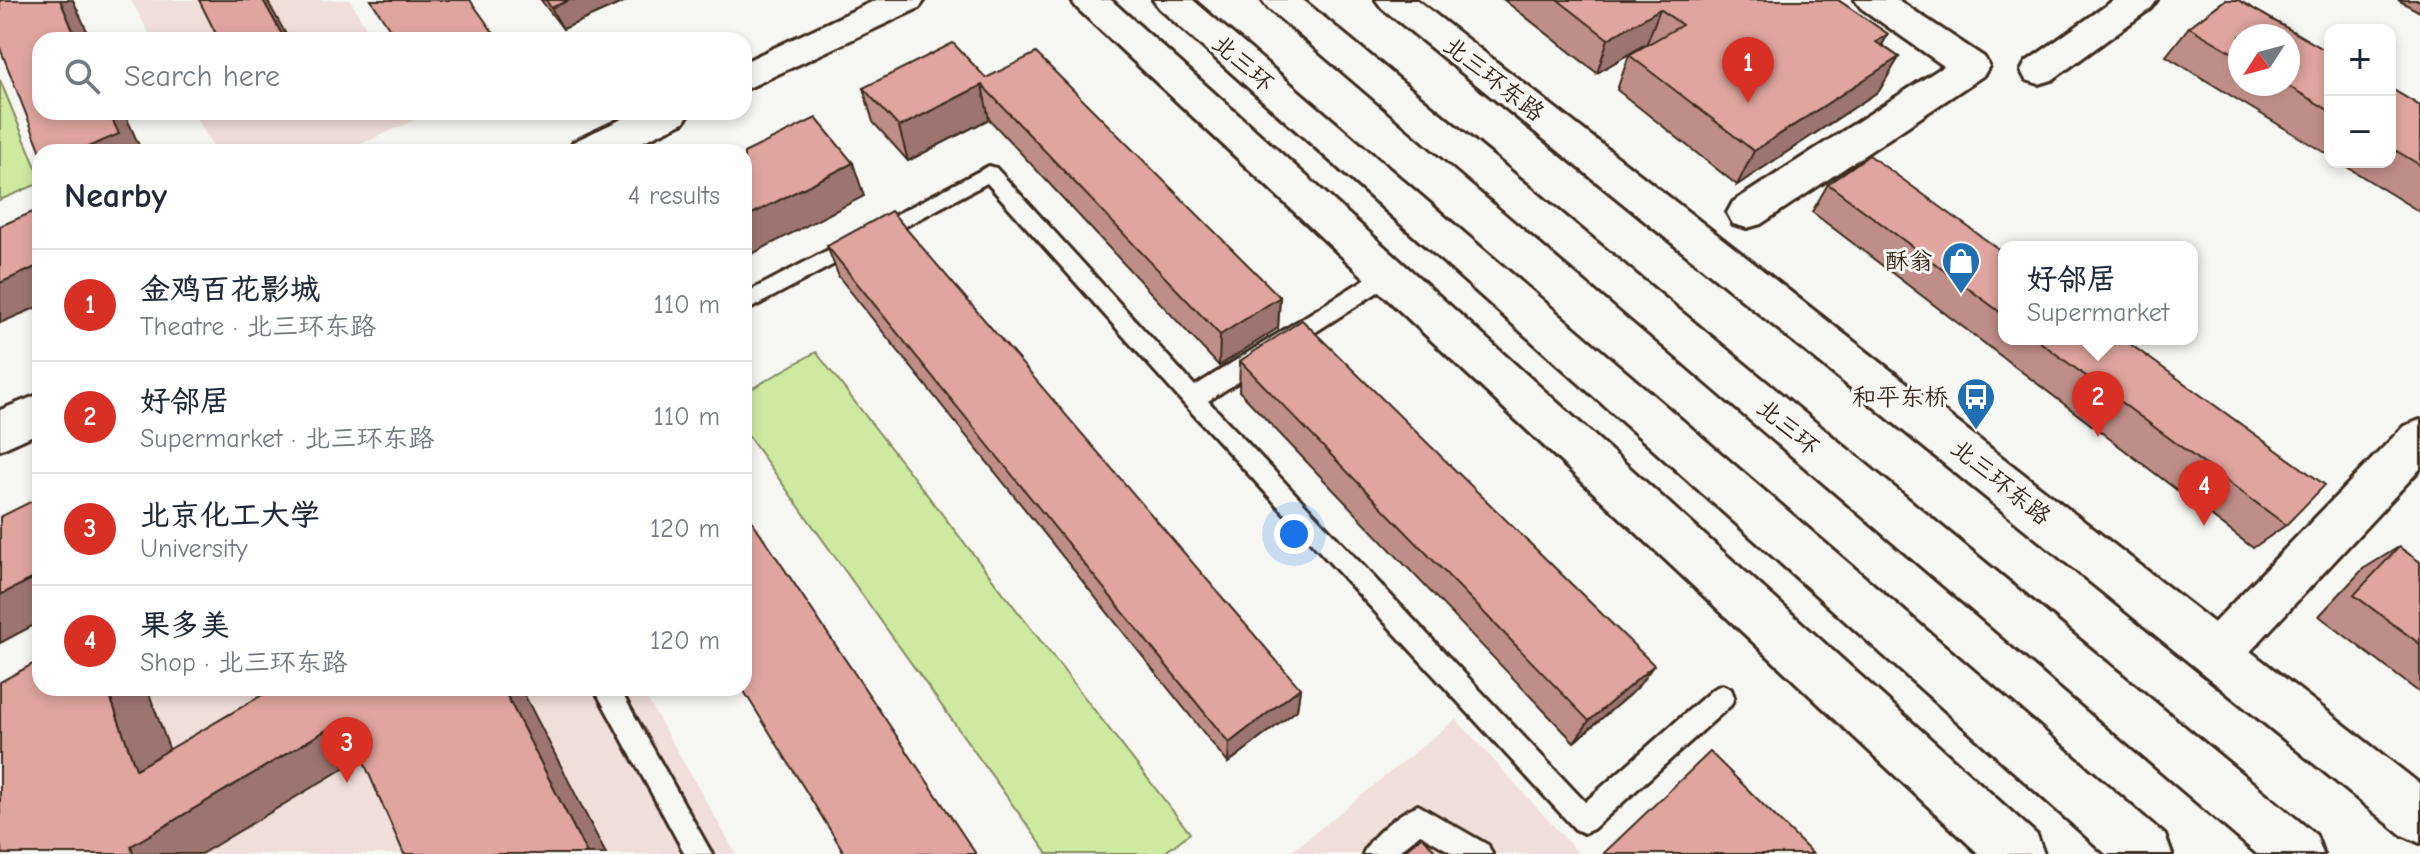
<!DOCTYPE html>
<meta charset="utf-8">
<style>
body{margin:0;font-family:"Comic Neue","LXGW WenKai TC",sans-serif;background:#f6f6f7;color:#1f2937}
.controls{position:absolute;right:24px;top:24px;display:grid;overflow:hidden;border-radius:16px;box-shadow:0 4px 12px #0003}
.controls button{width:72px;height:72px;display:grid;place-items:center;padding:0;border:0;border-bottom:2px solid #e0e1e3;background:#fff;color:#1f2937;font:40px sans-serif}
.compass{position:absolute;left:2228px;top:24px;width:72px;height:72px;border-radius:50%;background:#fff;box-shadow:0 4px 12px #0003;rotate:234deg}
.you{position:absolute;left:1294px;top:534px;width:28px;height:28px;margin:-20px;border:6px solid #fff;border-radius:50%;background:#1a73e8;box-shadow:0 0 0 12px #1a73e833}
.badge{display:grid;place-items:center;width:52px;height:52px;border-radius:50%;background:#d93025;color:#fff;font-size:26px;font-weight:700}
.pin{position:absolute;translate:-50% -66px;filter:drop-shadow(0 2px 4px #0008)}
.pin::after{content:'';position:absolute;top:42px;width:28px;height:24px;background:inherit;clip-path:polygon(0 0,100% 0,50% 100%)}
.popup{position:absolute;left:1998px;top:241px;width:200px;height:104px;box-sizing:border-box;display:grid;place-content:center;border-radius:16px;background:#fff;filter:drop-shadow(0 2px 6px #0005);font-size:26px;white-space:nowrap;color:#747a83}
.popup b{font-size:30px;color:#1f2937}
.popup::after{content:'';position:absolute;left:50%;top:100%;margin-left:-16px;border:16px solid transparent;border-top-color:#fff}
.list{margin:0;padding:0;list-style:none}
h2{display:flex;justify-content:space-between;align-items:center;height:104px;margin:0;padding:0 32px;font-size:34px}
h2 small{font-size:26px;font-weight:400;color:#747a83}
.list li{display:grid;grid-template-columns:52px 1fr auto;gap:24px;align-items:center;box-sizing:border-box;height:112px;padding:0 32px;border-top:2px solid #e0e1e3}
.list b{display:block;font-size:30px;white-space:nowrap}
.list p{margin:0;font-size:26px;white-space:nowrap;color:#747a83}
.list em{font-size:26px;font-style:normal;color:#747a83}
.icon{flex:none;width:44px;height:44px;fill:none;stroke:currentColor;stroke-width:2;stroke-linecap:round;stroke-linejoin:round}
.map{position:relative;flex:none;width:2420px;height:854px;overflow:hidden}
.search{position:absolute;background:#fff;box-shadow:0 4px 12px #0003;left:32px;top:32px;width:720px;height:88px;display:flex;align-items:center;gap:20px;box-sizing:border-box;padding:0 28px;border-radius:24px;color:#747a83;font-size:30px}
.panel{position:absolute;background:#fff;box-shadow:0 4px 12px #0003;left:32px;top:144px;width:720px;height:552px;border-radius:24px}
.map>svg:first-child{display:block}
</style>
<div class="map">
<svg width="2420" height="854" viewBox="0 0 2420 854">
<rect width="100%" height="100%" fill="#f6f6f2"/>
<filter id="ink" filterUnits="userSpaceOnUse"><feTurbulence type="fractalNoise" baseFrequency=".0125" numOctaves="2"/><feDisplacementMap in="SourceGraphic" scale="16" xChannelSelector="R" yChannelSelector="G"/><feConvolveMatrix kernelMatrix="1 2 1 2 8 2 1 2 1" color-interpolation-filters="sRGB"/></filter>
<g filter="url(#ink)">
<g fill="#efded9">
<polygon points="131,0 350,0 373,40 153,40"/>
<polygon points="193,112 416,112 419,118 343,152 216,152"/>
<polygon points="74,688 641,688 736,854 4,854 0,837 0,728"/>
<polygon points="1456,719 1579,854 1289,854"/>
</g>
<g fill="#ceeaa1" stroke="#848a60" stroke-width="2">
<polygon points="0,80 40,177 40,183 0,200"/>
<polygon points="816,352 1190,833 1163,854 1048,854 744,430 744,393"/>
</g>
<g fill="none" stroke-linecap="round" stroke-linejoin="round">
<g stroke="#3b2a1e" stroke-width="6">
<g id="lane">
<polygon points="989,166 996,168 1195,386 1381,269 1395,269 1398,275 1395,281 1208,401 1585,802 1713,689 1722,685 1731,689 1734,697 1731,705 1593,829 1584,833 1575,829 1185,405 987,183 744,312 744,294"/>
<polygon points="594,688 619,688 712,854 685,854"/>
<path d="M1418,805L1488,845L1492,854H1454L1420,834L1396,854H1363C1371,835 1399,813 1418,805Z"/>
</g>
</g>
<g stroke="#3b2a1e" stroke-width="6">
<g id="street">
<polygon points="1855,0 1898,0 1984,57 1989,66 1984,75 1761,224 1747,228 1733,224 1727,213 1733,202 1944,66 1861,8"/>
<polygon points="2114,0 2157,0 2151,8 2052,80 2039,84 2026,80 2021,71 2026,62"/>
<polygon points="2420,420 2420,469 2233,670 2216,677 2199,670 2192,654 2199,638 2404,426"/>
</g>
</g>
<g stroke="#3b2a1e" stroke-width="6">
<g id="secondary">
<polygon points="876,0 925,0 919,8 744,90 744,62"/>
<polygon points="1071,0 1111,0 2037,835 2044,854 1979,854 1077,8"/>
<polygon points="1376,0 1417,0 2420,784 2420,843 2402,835 1382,8"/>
<polygon points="637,112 690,112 684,122 621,152 568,152 573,142"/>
<polygon points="40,394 40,432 0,450 0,410"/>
</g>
</g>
<g stroke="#3b2a1e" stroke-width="6">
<g id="highway">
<polygon points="1153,0 1193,0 2165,835 2172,854 2106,854 1159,8"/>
<polygon points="1262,0 1303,0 2316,835 2323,854 2257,854 1268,8"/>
</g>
</g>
<use href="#lane" fill="#f6f6f2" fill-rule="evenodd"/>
<use href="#street" fill="#f6f6f2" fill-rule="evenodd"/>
<use href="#secondary" fill="#f6f6f2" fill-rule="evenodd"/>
<use href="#highway" fill="#f6f6f2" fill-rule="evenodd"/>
</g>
<g fill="#c08e88" stroke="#3b2a1e" stroke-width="2" fill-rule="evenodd">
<polygon points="541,0 628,0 563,29"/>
<polygon points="1504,0 1838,0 1888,34 1882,45 1899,57 1879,91 1737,185 1617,90 1629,55 1648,44 1647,43 1597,73"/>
<path d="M2225,0H2238L2330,53V156L2166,56L2189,27ZM2240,36H2288V84H2240Z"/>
<polygon points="2398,0 2420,0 2420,12"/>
<polygon points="986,78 1280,297 1278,328 1219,366 989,119 908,161 873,122 863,88"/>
<polygon points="2390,88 2420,106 2420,212 2339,162 2390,162"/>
<polygon points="1828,184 2004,253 2004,339 2123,339 2286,525 2253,548 1812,212"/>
<polygon points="827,246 1300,688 1297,710 1228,763 839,277"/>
<polygon points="1240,361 1637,688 1574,742 1239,391"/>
<polygon points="2399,547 2420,562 2420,693 2319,616 2363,569"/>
</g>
<g fill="#9c746f" stroke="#3b2a1e" stroke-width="2">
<polygon points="60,0 73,0 91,40 77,40"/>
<polygon points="263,0 267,0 289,40 285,40"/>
<polygon points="569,0 628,0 563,29 551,8"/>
<polygon points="1660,9 1647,43 1597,73 1608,39"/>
<polygon points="1888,34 1869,69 1876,42"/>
<polygon points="495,35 498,40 485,40"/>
<polygon points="1899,57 1879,91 1737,185 1754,151"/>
<polygon points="982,85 989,119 908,161 899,127"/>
<polygon points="109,112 124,112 142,152 76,152"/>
<polygon points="853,163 864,196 744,258 744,218"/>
<polygon points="40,265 40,306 0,323 0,283"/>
<polygon points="1280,297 1278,328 1219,366 1220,335"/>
<polygon points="40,575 40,622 0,643 0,595"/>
<polygon points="1654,665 1637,688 1574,742 1589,721"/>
<polygon points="107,688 147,688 185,792 136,769"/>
<polygon points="503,688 521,688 606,854 587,854"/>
<polygon points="1300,688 1297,710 1228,763 1229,743"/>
<polygon points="345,719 384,744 201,854 133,854 131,846"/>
</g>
<g fill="#dfa59e" stroke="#3b2a1e" stroke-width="2">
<polygon points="0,0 60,0 77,40 40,40 40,112 109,112 119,134 76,152 41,152 0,48"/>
<polygon points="199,0 263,0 285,40 219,40"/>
<polygon points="371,0 470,0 495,35 485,40 397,40"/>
<polygon points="546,0 569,0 551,8"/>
<polygon points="1558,0 1838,0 1888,34 1876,42 1899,57 1754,151 1629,55 1682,25 1660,9 1608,39"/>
<polygon points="2225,0 2238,0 2330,53 2330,111 2285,84 2288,84 2288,36 2240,36 2240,57 2189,27"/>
<polygon points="953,43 986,78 1036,53 1280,297 1220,335 982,85 899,127 863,88"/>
<polygon points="2390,88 2420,106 2420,165 2390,147"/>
<polygon points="816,118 853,163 744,218 744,153"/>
<polygon points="1869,155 2004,253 2004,315 1828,184"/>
<polygon points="40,209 40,265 0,283 0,226"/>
<polygon points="891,211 1300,688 1229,743 827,246"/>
<polygon points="1302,320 1654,665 1589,721 1240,361"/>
<polygon points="2036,339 2123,339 2325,485 2286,525"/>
<polygon points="40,497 40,575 0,595 0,517"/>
<polygon points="744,509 976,854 845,854 742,688 744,688"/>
<polygon points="2399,547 2420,562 2420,644 2354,595"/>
<polygon points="40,660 40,688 107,688 136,769 274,688 503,688 587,854 404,854 345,719 131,846 133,854 3,854 0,844 0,682"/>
<polygon points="1710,752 1813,854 1605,854 1604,853"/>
<polygon points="1422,836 1438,854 1400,854"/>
</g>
</g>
<defs>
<g id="shop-pin" transform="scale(2)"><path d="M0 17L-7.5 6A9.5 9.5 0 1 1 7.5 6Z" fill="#1f6fb2" stroke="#f6f6f2"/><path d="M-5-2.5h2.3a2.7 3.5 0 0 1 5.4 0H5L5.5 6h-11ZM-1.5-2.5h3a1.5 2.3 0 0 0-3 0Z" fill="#fff"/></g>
<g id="bus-pin" transform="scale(2)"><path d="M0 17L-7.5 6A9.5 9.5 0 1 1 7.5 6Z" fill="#1f6fb2" stroke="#f6f6f2"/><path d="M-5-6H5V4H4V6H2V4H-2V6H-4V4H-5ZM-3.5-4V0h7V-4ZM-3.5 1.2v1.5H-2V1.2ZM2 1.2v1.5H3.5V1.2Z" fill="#fff"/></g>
</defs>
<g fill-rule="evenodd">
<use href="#shop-pin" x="1961" y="261"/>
<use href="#bus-pin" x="1976" y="397"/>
</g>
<g text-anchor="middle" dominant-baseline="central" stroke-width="6" stroke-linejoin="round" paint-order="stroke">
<g font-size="24" fill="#3b2a1e" stroke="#f6f6f2">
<text transform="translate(1243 63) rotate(41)">北三环</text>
<text transform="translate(1494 79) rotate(38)">北三环东路</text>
<text transform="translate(1788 427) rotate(40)">北三环</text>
<text transform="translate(2001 482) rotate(39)">北三环东路</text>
</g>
<g font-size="24" fill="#3b2a1e" stroke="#f6f6f2" text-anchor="end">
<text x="1933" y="261">酥翁</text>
<text x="1948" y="397">和平东桥</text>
</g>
</g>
</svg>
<div class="controls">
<button>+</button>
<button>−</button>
</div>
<svg class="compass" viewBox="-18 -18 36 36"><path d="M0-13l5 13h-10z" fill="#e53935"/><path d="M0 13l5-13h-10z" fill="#747a83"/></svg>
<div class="you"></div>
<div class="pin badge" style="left:1748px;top:103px">1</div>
<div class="pin badge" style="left:2098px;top:437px">2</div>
<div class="popup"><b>好邻居</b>Supermarket</div>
<div class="pin badge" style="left:347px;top:783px">3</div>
<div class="pin badge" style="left:2204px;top:526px">4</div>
<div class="search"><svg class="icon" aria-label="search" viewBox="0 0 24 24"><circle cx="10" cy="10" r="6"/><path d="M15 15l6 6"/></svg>Search here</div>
<section class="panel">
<h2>Nearby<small>4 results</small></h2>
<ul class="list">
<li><span class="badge">1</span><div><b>金鸡百花影城</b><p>Theatre · 北三环东路</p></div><em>110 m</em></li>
<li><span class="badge">2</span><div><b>好邻居</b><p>Supermarket · 北三环东路</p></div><em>110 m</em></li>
<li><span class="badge">3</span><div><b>北京化工大学</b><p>University</p></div><em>120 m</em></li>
<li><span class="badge">4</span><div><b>果多美</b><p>Shop · 北三环东路</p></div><em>120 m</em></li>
</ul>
</section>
</div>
